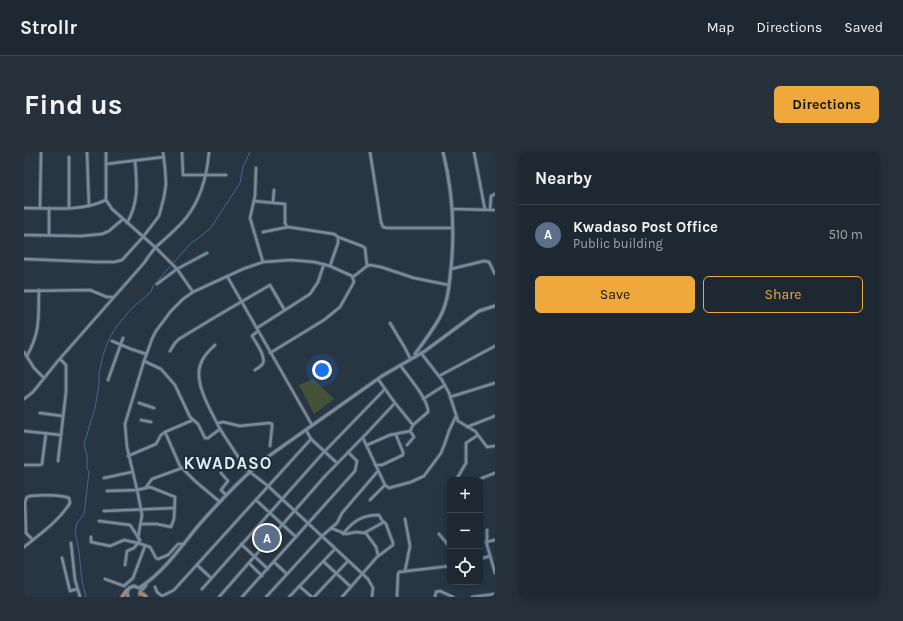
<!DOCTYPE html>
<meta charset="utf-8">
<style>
body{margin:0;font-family:Karla,sans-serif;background:#26303b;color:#f1f3f6}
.controls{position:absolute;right:12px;bottom:12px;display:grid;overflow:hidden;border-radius:6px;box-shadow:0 2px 10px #0003}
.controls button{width:36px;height:36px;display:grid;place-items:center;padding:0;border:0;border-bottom:1px solid #3c444e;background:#1e2833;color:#f1f3f6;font:20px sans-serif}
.you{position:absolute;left:298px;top:218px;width:14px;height:14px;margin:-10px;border:3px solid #fff;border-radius:50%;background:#1a73e8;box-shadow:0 0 0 6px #1a73e833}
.badge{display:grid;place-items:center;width:26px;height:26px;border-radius:50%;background:#eea83c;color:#fff;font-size:13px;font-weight:700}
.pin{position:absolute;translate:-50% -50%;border:2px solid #fff;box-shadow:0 1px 4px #0006}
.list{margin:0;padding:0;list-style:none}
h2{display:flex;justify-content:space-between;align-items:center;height:52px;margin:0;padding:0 16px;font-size:17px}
h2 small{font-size:13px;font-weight:400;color:#a1a6ac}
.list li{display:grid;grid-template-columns:26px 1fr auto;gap:12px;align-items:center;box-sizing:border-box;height:60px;padding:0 16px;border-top:1px solid #3c444e}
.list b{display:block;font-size:15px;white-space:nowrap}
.list p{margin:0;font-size:13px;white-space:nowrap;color:#a1a6ac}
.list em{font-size:13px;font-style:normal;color:#a1a6ac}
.actions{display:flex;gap:8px;padding:12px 16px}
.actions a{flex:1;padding:9px 0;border:1px solid #eea83c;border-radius:6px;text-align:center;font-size:14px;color:#eea83c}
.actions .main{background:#eea83c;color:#111}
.icon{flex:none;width:22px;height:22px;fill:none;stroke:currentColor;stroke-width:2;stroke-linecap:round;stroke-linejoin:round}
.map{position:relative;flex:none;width:471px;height:445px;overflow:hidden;border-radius:6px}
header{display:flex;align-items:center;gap:24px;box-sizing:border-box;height:56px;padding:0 20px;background:#1e2833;border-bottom:1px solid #3c444e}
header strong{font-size:19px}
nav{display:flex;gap:22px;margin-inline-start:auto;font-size:14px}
.intro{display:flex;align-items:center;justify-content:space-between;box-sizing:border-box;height:96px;padding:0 24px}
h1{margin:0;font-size:28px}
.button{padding:10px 18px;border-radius:6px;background:#eea83c;color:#111;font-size:14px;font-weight:700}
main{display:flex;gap:24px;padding:0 24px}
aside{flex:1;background:#1e2833;border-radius:6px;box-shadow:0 2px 10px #0003}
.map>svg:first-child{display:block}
</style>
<header>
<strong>Strollr</strong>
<nav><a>Map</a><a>Directions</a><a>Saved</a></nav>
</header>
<div class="intro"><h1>Find us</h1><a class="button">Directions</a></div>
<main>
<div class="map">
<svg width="471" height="445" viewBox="0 0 471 445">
<rect width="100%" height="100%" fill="#283644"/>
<polygon fill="#455237" points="289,227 310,247 290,262 275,233"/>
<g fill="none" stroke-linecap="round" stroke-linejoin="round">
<polyline stroke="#406a8d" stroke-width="1" points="62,445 58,429 55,399 51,380 53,371 60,362 61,355 65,320 63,316 63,303 60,292 71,256 75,232 75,221 79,203 85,187 93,174 108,156 127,140 129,134 166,92 186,77 216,31 219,15 226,0"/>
<g stroke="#47535f" stroke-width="4.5">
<g id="minor">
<polyline points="63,0 65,54"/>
<polyline points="82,0 82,48 88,57 132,96 153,117 169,140"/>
<polyline points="158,0 159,23 202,23"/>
<polyline points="346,0 357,70 359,75 363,76 429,76"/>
<polyline points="450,0 461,58"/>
<polyline points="45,5 45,56"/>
<polyline points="82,12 140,5"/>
<polyline points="232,16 231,44 226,66 239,110"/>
<polyline points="230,49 261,52 261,71 263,75"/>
<polyline points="249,50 250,38"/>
<path d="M0,56C27,56 57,60 82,48"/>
<polyline points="16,56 17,0"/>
<polyline points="25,56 25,83"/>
<polyline points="428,57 471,58"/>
<polyline points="466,58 467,44 471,42"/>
<path d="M103,71C115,50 113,32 111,9"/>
<polyline points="239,80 264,75 310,82 314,85 338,94 341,96 343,114"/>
<polyline points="0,83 57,84 78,82 85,79 99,67"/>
<polyline points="0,107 73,110 90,110 98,108 119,85 135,64 140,45 142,32 141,16 139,0"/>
<polyline points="306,114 314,91 314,85"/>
<polyline points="427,117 460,109 465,110 471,122"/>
<polyline points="203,124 288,273"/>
<polyline points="329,125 343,114 346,113 357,115 390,126 425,133"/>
<polyline points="133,132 153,117 183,101"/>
<polyline points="0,139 66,138 83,145 89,145"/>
<polyline points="366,171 381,196 386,206"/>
<polyline points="233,176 286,142 294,130 300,112"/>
<polyline points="88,189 107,197 122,202"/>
<path d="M191,193C187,197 182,201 179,207C166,227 187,258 196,277"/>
<polyline points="146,199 151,191 155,187 193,164 246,133 260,157"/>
<polyline points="0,200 10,216 20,226"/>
<polyline points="397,201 418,228 425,241 434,269 451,279 463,295 471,294"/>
<path d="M3,204C17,178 14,166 15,138"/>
<polyline points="120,209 137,217 151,233 166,265 174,272 181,286 184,286 196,277 222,317 244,334 344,427 349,436 348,445"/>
<path d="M231,218C234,216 238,214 239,211C242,204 232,191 228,184L234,179"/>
<polyline points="415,224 471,194"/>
<polyline points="354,227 371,251 389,273"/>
<polyline points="84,228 99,186"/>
<polyline points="426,245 471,231"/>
<path d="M0,247L9,240L33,210L120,111C124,105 128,99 133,94C143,85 154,76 162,66C177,47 183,24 185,0"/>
<polyline points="399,247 421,233"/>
<polyline points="115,251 130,256"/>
<polyline points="16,261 39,264"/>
<polyline points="117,268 127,270"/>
<polyline points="194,271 199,270 216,274 245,271 248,272 248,275 246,294"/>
<polyline points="443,275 471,264"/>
<polyline points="282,278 287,287 313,311"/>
<polyline points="0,279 37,283"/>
<polyline points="141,280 156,314 171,329 196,350"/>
<polyline points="339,286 361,333 365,336 387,330 400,324 417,301 421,291 425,279 432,264"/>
<path d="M343,293L366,283L386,279L389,273L404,260C405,248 383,223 376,213"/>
<polyline points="383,293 390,285 386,279"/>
<polyline points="104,304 132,292 137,283 141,280 169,268"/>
<polyline points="34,309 42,240 42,213 36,207"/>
<polyline points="0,313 16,313 18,312 22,281"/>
<polyline points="351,313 358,313 379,303 379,300 372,283"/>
<polyline points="197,321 204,329 197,338 202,343"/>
<polyline points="80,326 108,320"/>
<polyline points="432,328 442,311 442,291 454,283"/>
<polyline points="453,328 471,321"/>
<polyline points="122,335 128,327 158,316"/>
<polyline points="83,339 113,338 126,335 151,345 150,367 147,375 133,372 117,372"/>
<polyline points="232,348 272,385"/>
<polyline points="346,348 361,333"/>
<polyline points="80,359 151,356"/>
<polyline points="381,367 386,394 381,419"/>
<polyline points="75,369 106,373 114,385"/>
<polyline points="307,376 322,382 332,380 340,381 360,370 362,372 369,391 369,393 353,405 318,445"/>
<polyline points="463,378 463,393 471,421"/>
<polyline points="341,380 352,395 354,403"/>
<path d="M319,382C329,369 338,363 355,363L359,370"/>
<polyline points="415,382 426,395"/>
<polyline points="67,385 67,390 86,394 100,388 114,391 110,396 103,399 101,413"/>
<polyline points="462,390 471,388"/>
<polyline points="47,391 51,428 56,445"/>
<polyline points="160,392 154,392 144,403 134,407 132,406 126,395 114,391 116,388 114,386 118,363 114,342 103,295 101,272 120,209 128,187 132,179 147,159 159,147 169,140 219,117 239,110 267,108 290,110 306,114 328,124 330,130 316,155 300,168 246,201"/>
<polyline points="217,392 244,417"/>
<path d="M0,395C16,382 35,369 46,351L45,346C39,343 9,342 3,345L1,350L2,378V381L9,388"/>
<polyline points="38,406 46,439 53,437"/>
<polyline points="456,407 466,404"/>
<polyline points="250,410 263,422"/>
<polyline points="300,410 327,435"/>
<polyline points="225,411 238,424"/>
<polyline points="173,413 187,426"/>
<polyline points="81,427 100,434 109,426 121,394"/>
<polyline points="275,434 288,445"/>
<polyline points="131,435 133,440 138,444 150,438 287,287"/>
<polyline points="178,437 300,300 361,237"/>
<polyline points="195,445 301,324 343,281 371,251"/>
<polyline points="218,445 331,319 333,309 324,300"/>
<polyline points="242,445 298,384 313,371 318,361 354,319"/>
<polyline points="265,445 311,397"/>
<polyline points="290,445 324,409"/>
<polyline points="373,445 374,422 375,420 426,414"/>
<polyline points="411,445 412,440 416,439 429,445"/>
<polyline points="448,445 471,442"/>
</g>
</g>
<g stroke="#47535f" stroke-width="5">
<g id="tertiary">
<path d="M391,202C400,189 411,176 418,161C423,150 425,137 426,125C431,85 429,40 419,0"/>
<path d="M115,436C139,421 156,396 174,374C195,350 217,326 242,306L358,224L401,199L455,159L471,154"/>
<polyline points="116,440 122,433"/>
<polyline points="104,445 103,440 105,436 110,434 115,436"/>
</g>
</g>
<g stroke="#47535f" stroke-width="5.5">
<g id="primary">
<polyline points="116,442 119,442 122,445"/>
<polyline points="98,445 103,438"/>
</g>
</g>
<use href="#minor" stroke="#798a9b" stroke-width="2.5"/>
<use href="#tertiary" stroke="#798a9b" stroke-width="3"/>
<use href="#primary" stroke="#a78576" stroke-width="3.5"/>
</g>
<g text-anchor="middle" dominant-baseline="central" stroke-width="3.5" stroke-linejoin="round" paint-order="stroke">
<g font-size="17" font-weight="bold" letter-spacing="1" fill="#e2ecf5" stroke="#1e2c3a">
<text x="204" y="311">KWADASO</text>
</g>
</g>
</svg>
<div class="controls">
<button>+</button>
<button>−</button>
<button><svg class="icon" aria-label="locate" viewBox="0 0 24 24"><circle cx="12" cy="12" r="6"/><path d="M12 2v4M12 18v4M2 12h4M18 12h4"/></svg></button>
</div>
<div class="you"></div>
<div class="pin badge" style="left:243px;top:386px;background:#5c6f8a">A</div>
</div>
<aside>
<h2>Nearby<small></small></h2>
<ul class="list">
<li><span class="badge" style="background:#5c6f8a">A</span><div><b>Kwadaso Post Office</b><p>Public building</p></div><em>510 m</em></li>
</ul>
<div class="actions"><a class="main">Save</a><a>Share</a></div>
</aside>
</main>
